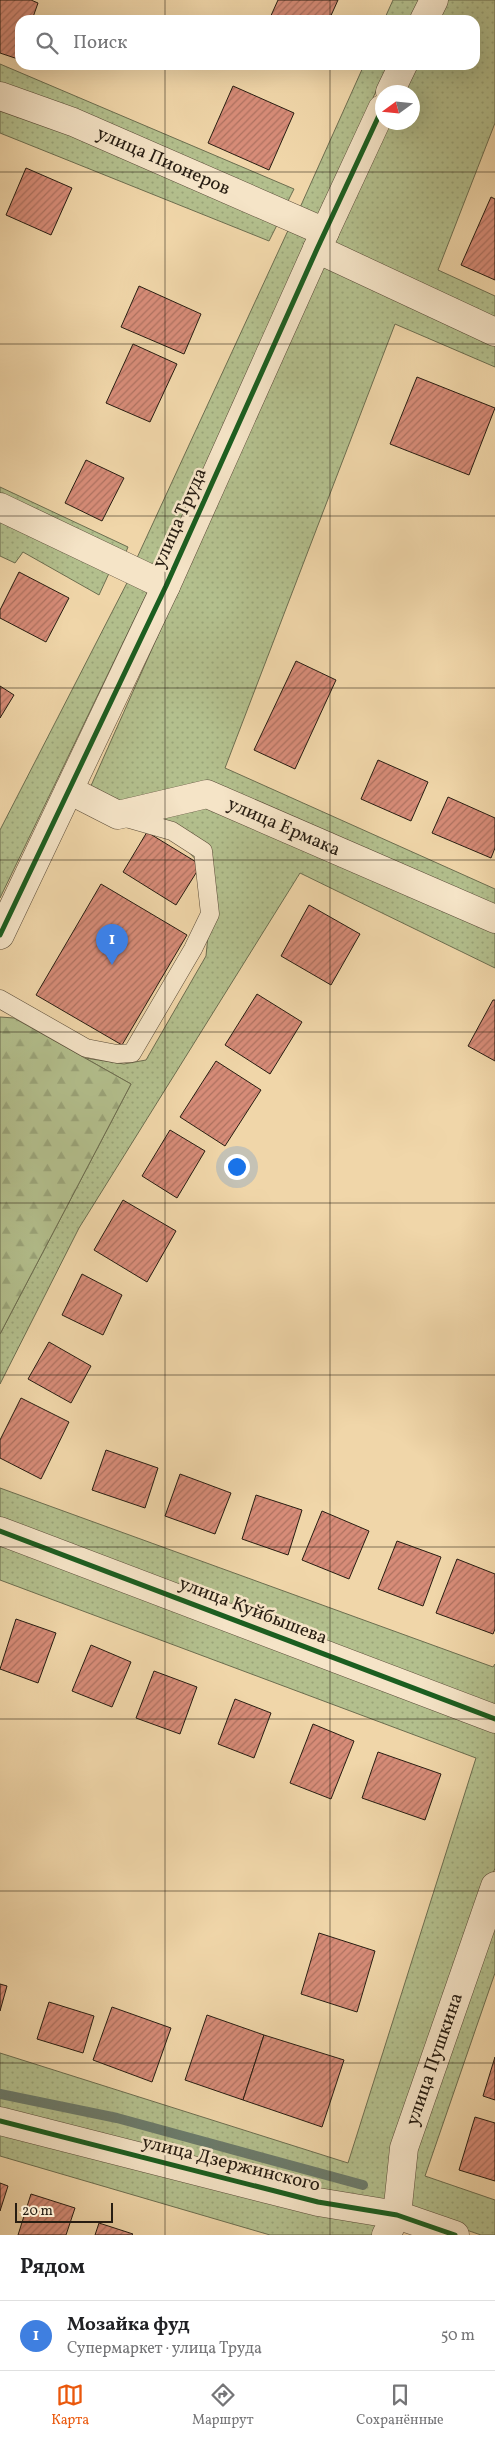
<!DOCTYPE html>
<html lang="ru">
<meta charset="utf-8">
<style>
body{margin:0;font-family:Vollkorn,serif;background:#f6f6f6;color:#202124}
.compass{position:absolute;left:375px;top:85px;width:45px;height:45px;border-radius:50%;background:#fff;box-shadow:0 5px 20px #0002;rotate:255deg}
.scale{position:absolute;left:15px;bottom:12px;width:98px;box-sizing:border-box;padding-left:5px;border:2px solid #271d12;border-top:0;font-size:14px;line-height:18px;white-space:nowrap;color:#271d12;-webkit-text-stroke:4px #f5e4c7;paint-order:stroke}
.you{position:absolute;left:236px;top:1166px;width:18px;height:18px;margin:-12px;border:4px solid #fff;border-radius:50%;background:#1a73e8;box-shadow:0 0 0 8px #1a73e833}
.badge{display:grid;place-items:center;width:32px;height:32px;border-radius:50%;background:#ea580c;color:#fff;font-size:16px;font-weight:700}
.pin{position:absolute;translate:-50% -41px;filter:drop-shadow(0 1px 2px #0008)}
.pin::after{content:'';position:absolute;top:26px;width:18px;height:15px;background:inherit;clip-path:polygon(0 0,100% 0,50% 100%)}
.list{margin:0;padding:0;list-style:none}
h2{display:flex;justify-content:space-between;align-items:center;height:65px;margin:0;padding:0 20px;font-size:21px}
h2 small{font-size:16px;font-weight:400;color:#757577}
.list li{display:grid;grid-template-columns:32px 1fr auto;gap:15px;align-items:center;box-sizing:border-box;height:70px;padding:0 20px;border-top:1px solid #e0e0e0}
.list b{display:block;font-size:19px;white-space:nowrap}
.list p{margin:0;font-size:16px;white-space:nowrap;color:#757577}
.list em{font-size:16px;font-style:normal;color:#757577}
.icon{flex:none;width:28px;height:28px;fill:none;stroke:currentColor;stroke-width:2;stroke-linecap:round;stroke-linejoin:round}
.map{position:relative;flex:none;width:495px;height:2235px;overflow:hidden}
.search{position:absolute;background:#fff;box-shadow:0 5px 20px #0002;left:15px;right:15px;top:15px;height:55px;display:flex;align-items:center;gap:12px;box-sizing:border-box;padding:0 18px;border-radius:15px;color:#757577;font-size:19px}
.sheet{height:135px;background:#fff}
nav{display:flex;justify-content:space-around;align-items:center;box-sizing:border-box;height:70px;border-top:1px solid #e0e0e0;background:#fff;font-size:14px;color:#757577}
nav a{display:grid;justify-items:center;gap:2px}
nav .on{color:#ea580c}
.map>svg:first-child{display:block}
</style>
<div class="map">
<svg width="495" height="2235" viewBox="0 0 495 2235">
<defs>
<pattern id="grass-dots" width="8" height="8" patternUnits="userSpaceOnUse" patternTransform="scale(1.25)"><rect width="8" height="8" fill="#b3bf8d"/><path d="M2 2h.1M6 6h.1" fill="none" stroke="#9aa479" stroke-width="1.8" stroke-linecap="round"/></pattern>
<pattern id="forest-firs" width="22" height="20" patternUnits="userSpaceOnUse" patternTransform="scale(1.25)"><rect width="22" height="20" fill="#b3bf8d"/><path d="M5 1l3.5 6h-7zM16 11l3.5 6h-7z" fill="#9aa479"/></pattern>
<pattern id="building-hatch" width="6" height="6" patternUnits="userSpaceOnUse" patternTransform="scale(1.25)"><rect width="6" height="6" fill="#d78c78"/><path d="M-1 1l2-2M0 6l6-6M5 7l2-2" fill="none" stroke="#ae7261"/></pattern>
</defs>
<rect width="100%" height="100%" fill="#f0d6a9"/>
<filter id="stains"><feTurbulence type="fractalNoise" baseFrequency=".004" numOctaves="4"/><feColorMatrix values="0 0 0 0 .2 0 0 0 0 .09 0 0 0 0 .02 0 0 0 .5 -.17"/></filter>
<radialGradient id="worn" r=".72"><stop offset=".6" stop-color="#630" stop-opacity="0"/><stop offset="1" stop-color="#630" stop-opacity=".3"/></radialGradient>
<g fill="url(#grass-dots)" stroke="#6d6e50">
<polygon points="393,0 419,0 409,20 384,20"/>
<polygon points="445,0 495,0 495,123 438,270 495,296 495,320 331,244 388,123 412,122 412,92 402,92 415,65 475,65 475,20 436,20"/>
<polygon points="0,64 294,189 285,207 0,84"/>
<polygon points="364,65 388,65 318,218 298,212"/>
<polygon points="0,107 280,219 269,241 0,133"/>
<polygon points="291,224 308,237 161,566 136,560"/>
<polygon points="324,263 495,342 495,367 395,324 225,768 495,889 495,910 213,787 116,802 90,788"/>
<polygon points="0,487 128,547 124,557 0,499"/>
<polygon points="0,517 111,569 99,595 23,552 15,563 0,556"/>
<polygon points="129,579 147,593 0,898 0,830"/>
<polygon points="207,803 495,929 495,968 300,873 79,1228 0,1384 0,1334 131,1084 85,1058 124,1064 146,1060 206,956 210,915 201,865 184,847 144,816"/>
<polygon points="0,1488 493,1667 495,1664 495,1706 0,1519"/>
<polygon points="0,1543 495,1732 495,1868 398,2148 389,2202 380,2204 0,2116 0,2053 348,2163 476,1758 0,1580"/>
<polygon points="495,1903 495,1973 425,2176 495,2200 495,2235 481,2235 411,2211 410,2149"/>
<polygon points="0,2127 375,2220 378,2235 270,2235 0,2156"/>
</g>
<polygon fill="url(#forest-firs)" stroke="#6d6e50" points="0,1017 14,1018 131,1084 0,1334"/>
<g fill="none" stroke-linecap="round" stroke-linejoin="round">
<polyline stroke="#6c7b6b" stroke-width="10" points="0,2094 117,2118 363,2185"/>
</g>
<g fill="url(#building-hatch)" stroke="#271d12">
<polygon points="0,0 31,0 38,3 32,20 20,20 18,59 0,53"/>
<polygon points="278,0 338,0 329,20 269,20"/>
<polygon points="233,86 294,113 269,170 208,143"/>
<polygon points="26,168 72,188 51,235 6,215"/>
<polygon points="491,197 495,199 495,280 461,265"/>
<polygon points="139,286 201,314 184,354 121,327"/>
<polygon points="133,344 177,364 150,422 106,403"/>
<polygon points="417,377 495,408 469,475 390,444"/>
<polygon points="86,460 124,478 102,521 65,503"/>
<polygon points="19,572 69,598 46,642 0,618 0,610"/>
<polygon points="296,661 336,680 295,769 254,750"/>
<polygon points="0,686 14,695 0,718"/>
<polygon points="378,760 428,782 411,821 361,799"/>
<polygon points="448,797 495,818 495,848 491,858 432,833"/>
<polygon points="147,832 201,865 176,905 123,872"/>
<polygon points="101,884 187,935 122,1045 36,995"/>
<polygon points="309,905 360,934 331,985 281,956"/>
<polygon points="257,994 302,1022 270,1074 225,1045"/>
<polygon points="493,1000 495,1000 495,1061 468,1046"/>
<polygon points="216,1061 261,1090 225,1146 180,1117"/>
<polygon points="170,1130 205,1151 177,1198 142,1176"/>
<polygon points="123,1200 176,1231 147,1282 94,1250"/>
<polygon points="82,1274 122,1295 103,1335 62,1315"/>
<polygon points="49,1342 91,1366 71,1403 28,1379"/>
<polygon points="21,1398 69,1422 41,1479 0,1458 0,1440"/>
<polygon points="106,1450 158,1468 145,1508 92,1490"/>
<polygon points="180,1474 231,1493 215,1534 165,1516"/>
<polygon points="256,1495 302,1510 288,1555 242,1539"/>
<polygon points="322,1511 369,1531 349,1579 302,1560"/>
<polygon points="397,1541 441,1557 423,1606 378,1589"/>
<polygon points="457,1559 495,1574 495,1629 493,1634 436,1613"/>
<polygon points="16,1619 56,1633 38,1683 0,1669"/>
<polygon points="91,1645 131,1662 112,1707 72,1691"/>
<polygon points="154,1671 197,1687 180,1734 136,1718"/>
<polygon points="235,1699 271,1713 254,1758 218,1744"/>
<polygon points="313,1724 354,1741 331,1799 290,1783"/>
<polygon points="378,1752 441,1774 425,1820 362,1798"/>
<polygon points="319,1933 375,1951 357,2012 301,1994"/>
<polygon points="0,1984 7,1986 0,2011"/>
<polygon points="49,2002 94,2016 83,2053 37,2039"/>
<polygon points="112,2007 171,2028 152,2082 93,2060"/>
<polygon points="207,2015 264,2035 243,2100 185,2080"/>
<polygon points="264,2035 344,2060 322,2127 243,2100"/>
<polygon points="495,2057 495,2100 483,2096"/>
<polygon points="475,2117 495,2123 495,2181 459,2170"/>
<polygon points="0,2183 8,2186 0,2211"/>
<polygon points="31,2194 75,2208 66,2235 18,2235"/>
<polygon points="99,2223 133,2234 132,2235 95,2235"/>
</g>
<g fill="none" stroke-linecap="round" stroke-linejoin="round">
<g stroke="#594b38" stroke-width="19">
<polyline id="service" points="0,999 86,1048 117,1054 132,1053 193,949 210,914 203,851 172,831 123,817"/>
</g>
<g stroke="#594b38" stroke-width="29">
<g id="minor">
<polyline points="424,20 434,0"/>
<polyline points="390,92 403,65"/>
<path id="s1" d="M0,96L73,122L325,232"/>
<polyline points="317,249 495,332"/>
<polyline points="0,507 166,586"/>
<path id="s2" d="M69,790L118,815L207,794L495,919"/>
<polyline points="0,935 166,586 317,249 382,109"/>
<polyline points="0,1531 495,1719"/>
<polyline points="0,2121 318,2202 397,2215 455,2235"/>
<path id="s3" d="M386,2235L397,2215L404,2148L495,1886"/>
</g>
</g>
<use href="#service" stroke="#f5e4c7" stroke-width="18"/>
<use href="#minor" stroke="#f5e4c7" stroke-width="28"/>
<g stroke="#f5e4c7" stroke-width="8">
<g id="cycleway">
<polyline points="0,935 166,586 317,249 382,109"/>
<polyline points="0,1531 495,1719"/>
<polyline points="0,2121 318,2202 397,2215 455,2235"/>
</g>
</g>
<use href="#cycleway" stroke="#1b5e20" stroke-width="5"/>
</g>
<path fill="none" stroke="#271d12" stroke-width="1" stroke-opacity="0.55" d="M165,0V20M330,0V20M165,65V2235M330,65V2235M0,172H495M0,344H495M0,516H495M0,688H495M0,860H495M0,1032H495M0,1203H495M0,1375H495M0,1547H495M0,1719H495M0,1891H495M0,2063H495"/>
<g text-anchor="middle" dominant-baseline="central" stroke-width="5" stroke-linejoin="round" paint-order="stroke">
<g font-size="19" fill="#271d12" stroke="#f5e4c7">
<text stroke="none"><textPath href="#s1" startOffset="176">улица Пионеров</textPath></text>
<text transform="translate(180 518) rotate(-66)">улица Труда</text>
<text stroke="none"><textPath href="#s2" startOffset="230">улица Ермака</textPath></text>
<text transform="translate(253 1611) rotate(21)">улица Куйбышева</text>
<text stroke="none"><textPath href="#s3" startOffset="184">улица Пушкина</textPath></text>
<text transform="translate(231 2164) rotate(14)">улица Дзержинского</text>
</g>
</g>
<rect width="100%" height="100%" filter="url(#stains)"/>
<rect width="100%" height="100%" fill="url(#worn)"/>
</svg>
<svg class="compass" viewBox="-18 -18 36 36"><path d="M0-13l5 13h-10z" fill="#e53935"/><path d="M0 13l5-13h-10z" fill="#757577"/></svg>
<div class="scale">20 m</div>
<div class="you"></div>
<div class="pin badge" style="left:112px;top:965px;background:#3f7fe0">1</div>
<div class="search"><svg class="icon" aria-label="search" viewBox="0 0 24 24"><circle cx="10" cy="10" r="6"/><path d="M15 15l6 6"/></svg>Поиск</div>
</div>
<section class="sheet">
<h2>Рядом<small></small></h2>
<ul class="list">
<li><span class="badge" style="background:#3f7fe0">1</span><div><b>Мозайка фуд</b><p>Супермаркет · улица Труда</p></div><em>50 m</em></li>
</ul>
</section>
<nav>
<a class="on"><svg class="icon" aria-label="map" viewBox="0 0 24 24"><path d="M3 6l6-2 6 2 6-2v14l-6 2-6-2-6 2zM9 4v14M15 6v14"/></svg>Карта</a>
<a><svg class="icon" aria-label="directions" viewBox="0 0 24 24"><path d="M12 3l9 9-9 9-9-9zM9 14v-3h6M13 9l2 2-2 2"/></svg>Маршрут</a>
<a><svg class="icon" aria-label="saved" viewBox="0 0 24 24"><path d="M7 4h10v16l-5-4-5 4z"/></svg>Сохранённые</a>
</nav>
